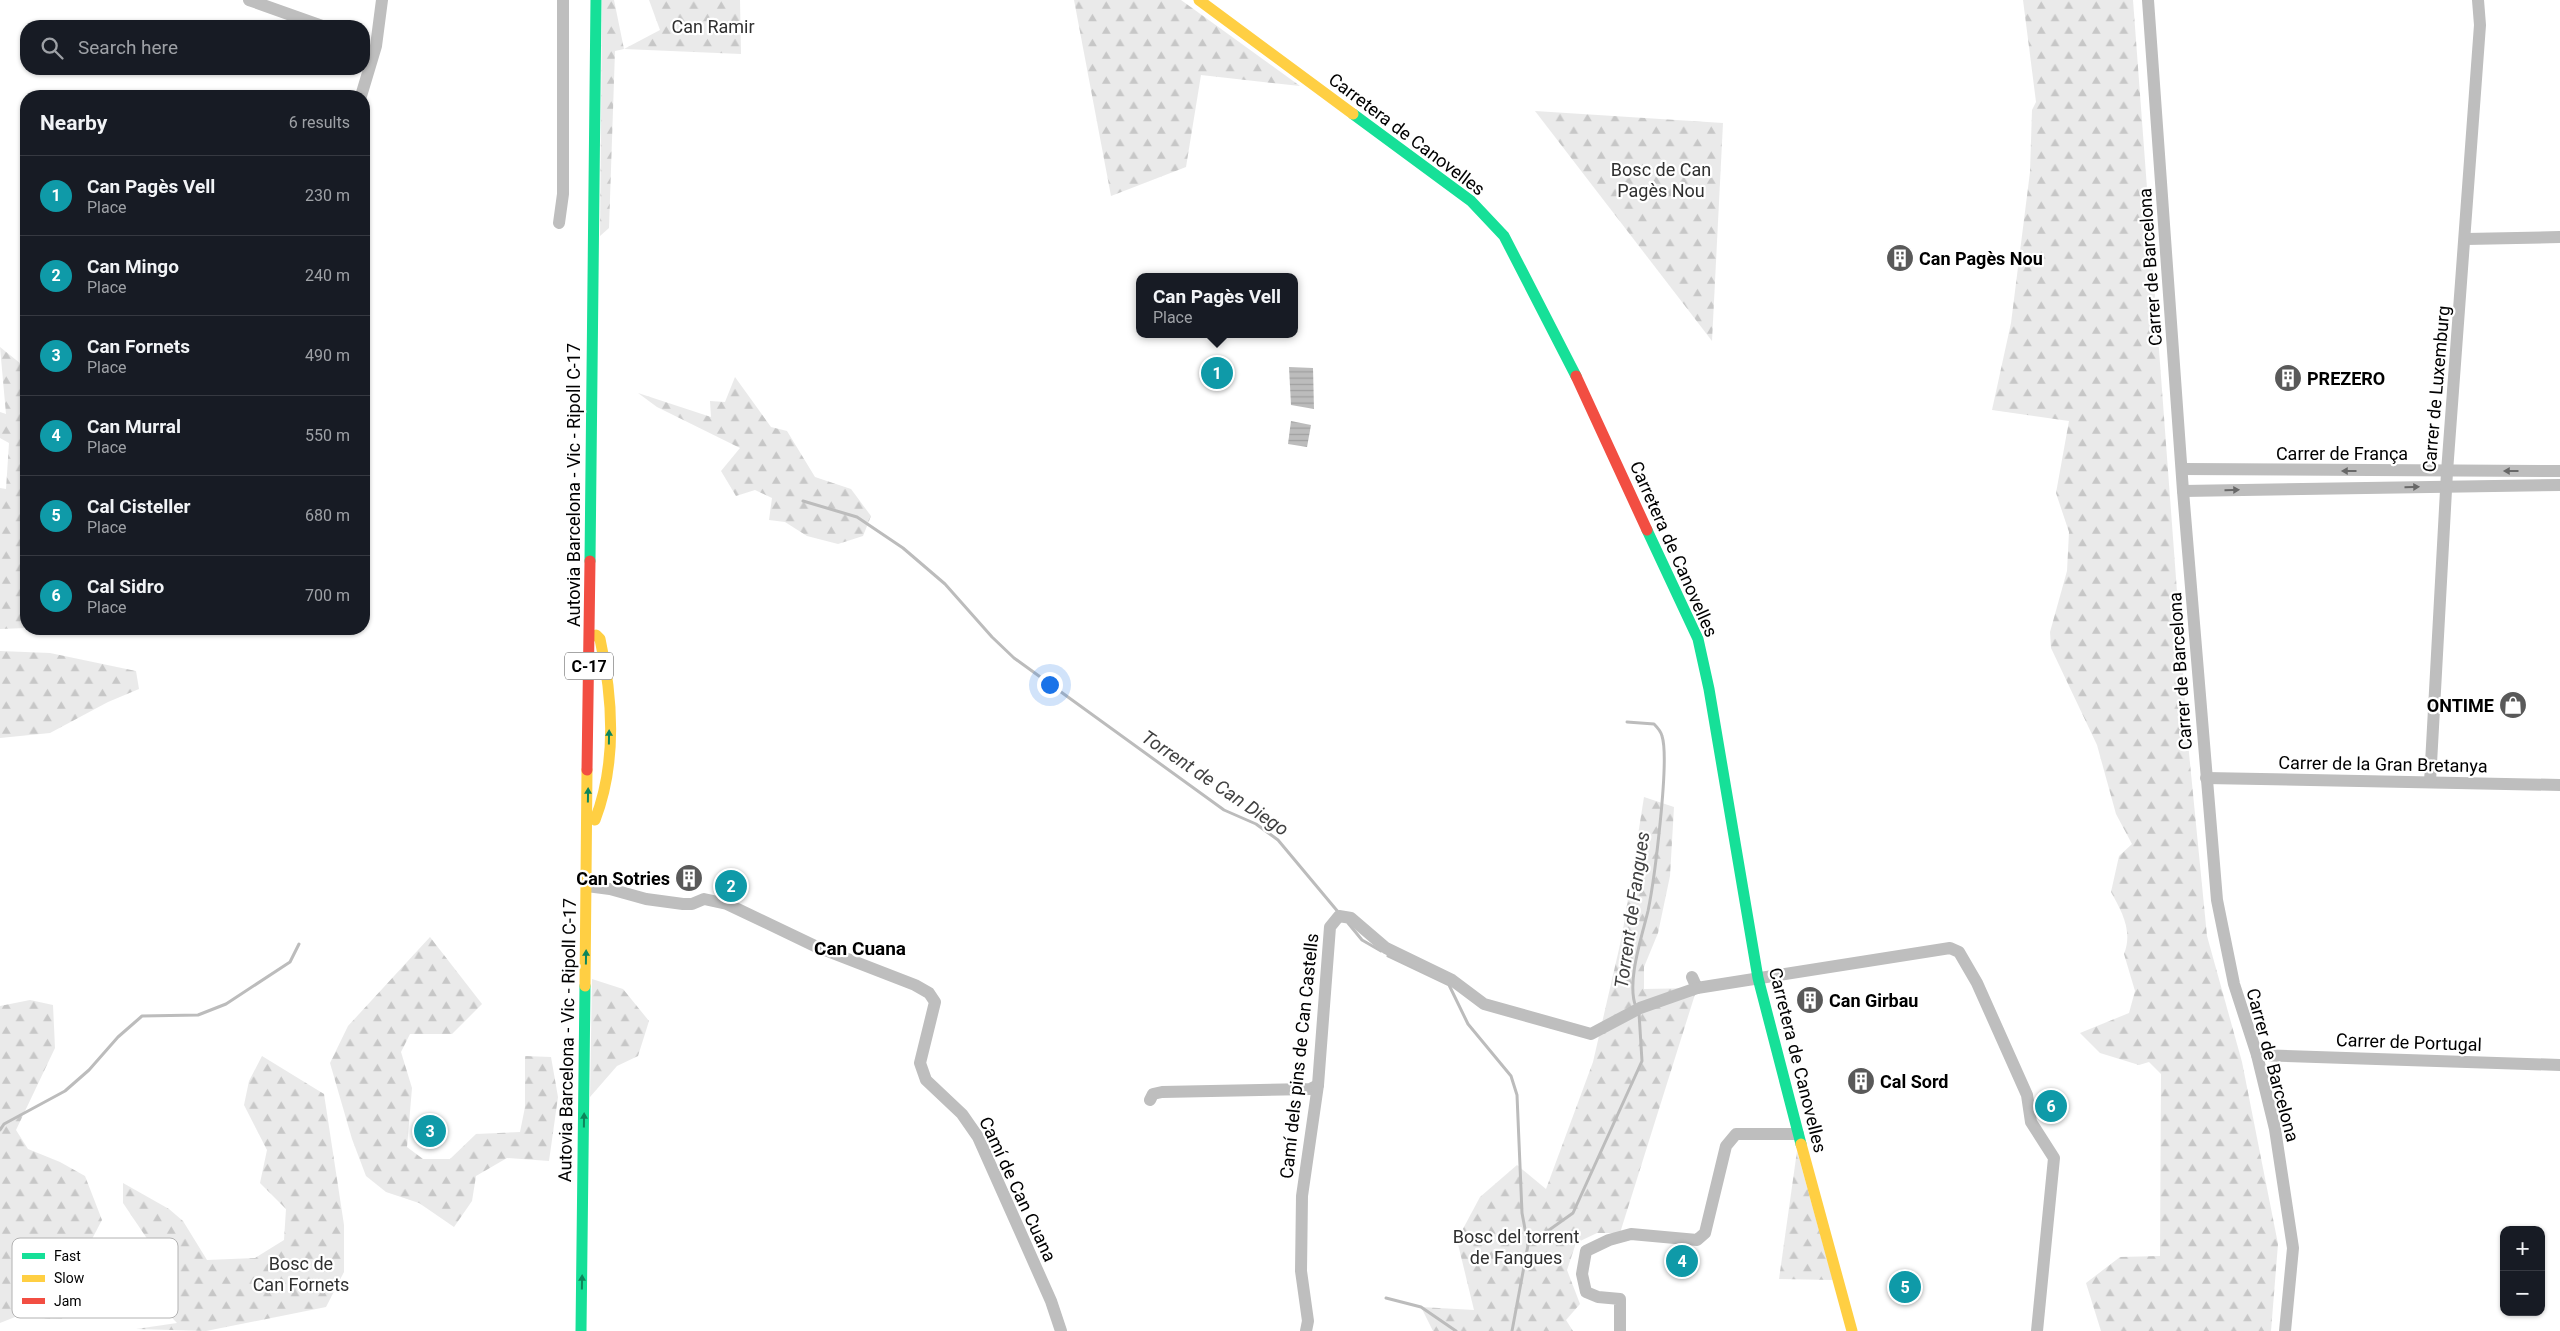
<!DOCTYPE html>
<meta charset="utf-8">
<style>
body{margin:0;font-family:Roboto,sans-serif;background:#20242c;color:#f1f3f6}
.controls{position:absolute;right:15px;bottom:15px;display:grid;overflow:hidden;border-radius:10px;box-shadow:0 1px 4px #0004}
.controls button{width:45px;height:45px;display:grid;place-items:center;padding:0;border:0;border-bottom:1px solid #363941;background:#171b24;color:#f1f3f6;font:25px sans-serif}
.you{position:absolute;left:1049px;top:684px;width:18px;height:18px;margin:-12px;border:4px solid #fff;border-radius:50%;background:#1a73e8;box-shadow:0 0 0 8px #1a73e833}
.badge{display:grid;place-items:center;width:32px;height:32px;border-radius:50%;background:#adaeaf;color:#fff;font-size:16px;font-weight:700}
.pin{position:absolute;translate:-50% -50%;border:2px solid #fff;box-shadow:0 1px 5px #0006}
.popup{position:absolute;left:1136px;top:273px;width:162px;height:65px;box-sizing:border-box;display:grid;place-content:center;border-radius:10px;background:#171b24;filter:drop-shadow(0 1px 4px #0005);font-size:16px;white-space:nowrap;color:#9ea1a6}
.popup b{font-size:19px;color:#f1f3f6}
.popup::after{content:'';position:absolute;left:50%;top:100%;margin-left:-10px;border:10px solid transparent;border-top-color:#171b24}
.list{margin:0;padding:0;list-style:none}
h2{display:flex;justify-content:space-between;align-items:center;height:65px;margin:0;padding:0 20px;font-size:21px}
h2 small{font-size:16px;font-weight:400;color:#9ea1a6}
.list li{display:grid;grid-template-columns:32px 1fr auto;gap:15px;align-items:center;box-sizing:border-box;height:80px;padding:0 20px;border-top:1px solid #363941}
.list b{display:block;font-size:19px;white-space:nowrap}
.list p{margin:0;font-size:16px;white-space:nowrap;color:#9ea1a6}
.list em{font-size:16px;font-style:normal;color:#9ea1a6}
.icon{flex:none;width:28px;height:28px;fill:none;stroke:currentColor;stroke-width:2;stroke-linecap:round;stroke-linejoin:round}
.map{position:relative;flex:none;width:2560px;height:1331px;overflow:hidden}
.search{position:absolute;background:#171b24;box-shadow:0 1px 4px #0004;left:20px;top:20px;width:350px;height:55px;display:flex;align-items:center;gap:12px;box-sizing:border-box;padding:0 18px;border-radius:20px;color:#9ea1a6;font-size:19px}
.panel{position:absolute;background:#171b24;box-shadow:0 1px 4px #0004;left:20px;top:90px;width:350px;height:545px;border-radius:20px}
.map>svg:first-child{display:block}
</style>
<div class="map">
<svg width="2560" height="1331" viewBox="0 0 2560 1331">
<defs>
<pattern id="forest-firs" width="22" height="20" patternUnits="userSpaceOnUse" patternTransform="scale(1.25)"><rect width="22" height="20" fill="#eaeaea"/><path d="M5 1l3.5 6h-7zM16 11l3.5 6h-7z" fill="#c7c7c7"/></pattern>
<pattern id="water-rules" width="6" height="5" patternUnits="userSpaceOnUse" patternTransform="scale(1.25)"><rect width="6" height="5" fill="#bcbcbc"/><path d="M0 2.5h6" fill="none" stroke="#a0a0a0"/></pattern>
</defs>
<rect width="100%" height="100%" fill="#fff"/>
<g fill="url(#forest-firs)">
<polygon points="602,0 614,0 624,49 660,30 649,0 740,0 741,54 624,49 615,51 609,228 600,236"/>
<polygon points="1074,0 1181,0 1300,86 1201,75 1186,167 1111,196"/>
<path d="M2023,0H2133L2189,753L2207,936L2242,1062L2278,1244L2271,1331H2101L2086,1283L2120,1257L2160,1256L2161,1074L2149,1062L2139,1065L2100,1053L2080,1033L2129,1013L2135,991L2124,954C2133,931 2122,912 2111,892L2119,856L2132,844L2116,814L2097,745L2051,648L2050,632L2067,571L2069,532L2056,493L2069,421L1992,410L2011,323L2030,172L2032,110L2036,102Z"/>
<polygon points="1535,111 1723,123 1712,341"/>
<polygon points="0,347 26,368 26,628 0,629 0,488 6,489 9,443 0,438 0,412 6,414"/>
<polygon points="735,377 771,427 787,431 815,477 851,489 871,516 863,536 838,544 807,536 785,522 769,520 772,498 755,490 736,496 721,471 740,448 657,407 638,393 711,417 710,401 725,402"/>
<polygon points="0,651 50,653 136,671 139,689 108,702 50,733 0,738"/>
<polygon points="1644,797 1674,807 1670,876 1658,933 1644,967 1644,989 1697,988 1620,1233 1597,1233 1576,1243 1567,1270 1580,1304 1566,1320 1573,1331 1433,1331 1421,1307 1474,1310 1457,1240 1480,1197 1517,1165 1546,1189 1593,1062 1622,936"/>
<polygon points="430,937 482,1004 452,1034 410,1034 401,1052 412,1088 407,1147 423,1159 450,1159 476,1134 520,1132 525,1107 525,1056 551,1057 558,1097 549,1161 507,1158 476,1176 472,1201 454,1227 419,1203 386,1192 366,1176 352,1139 330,1063 348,1026"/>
<polygon points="592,979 623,989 649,1021 638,1056 617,1066 590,1097"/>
<polygon points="30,1000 53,1005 55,1048 16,1130 28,1149 60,1162 85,1176 102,1220 83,1256 62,1319 15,1317 0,1323 0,1006"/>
<polygon points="262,1056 324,1094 344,1225 344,1272 326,1307 206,1331 136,1329 177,1323 158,1303 150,1243 123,1203 123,1183 169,1209 183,1221 207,1260 255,1258 284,1240 286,1209 260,1183 267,1150 244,1105 249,1081"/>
<polygon points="1797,1151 1833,1280 1779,1279"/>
</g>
<g fill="url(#water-rules)">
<polygon points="1289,367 1313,368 1314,409 1291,405"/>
<polygon points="1291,421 1311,425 1307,447 1288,444"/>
</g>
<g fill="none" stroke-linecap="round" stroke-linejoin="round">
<g stroke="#bcbcbc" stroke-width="3">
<polyline points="803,501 857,517 903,548 945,584 992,637 1014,658 1224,810 1256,824 1278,840 1339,913"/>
<path d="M1627,722L1654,724C1657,727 1661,732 1662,736C1670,760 1654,882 1648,911C1642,936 1626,983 1636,1007"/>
<polyline points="1348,923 1362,940 1381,951"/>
<polyline points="1388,956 1449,985 1468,1024 1511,1076 1517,1095 1522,1213 1528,1245"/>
<polyline points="0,1130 4,1124 65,1091 89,1070 118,1037 142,1016 198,1015 226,1004 290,962 299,944"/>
<polyline points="1386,1298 1421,1307 1456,1331"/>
<polyline points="1512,1331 1528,1245 1573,1213 1642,1061 1639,1013"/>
</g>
<g stroke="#bebebe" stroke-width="12">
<polyline points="249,0 322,26"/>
<polyline points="2148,0 2183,491 2217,900 2234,984 2257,1055 2275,1129 2293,1248 2285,1331"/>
<polyline points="361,96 376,46 382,0"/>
<polyline points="559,223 563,194 563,0"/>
<polyline points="2466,239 2560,237"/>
<polyline points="2183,469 2560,471"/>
<polyline points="2183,491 2560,485"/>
<polyline points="2206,778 2560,785"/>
<polyline points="2430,782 2447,472 2480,25 2478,0"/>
<polyline points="587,886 610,889 646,899 683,904 692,904 704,899 727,904 817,947 915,985 929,993 935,1002 920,1063 926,1080 962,1114 978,1137 1051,1301 1061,1331"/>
<polyline points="1692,977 1697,988 1950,948 1959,952 1977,983 2027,1095 2031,1122 2054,1158 2037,1331"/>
<polyline points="2257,1055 2560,1065"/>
<polyline points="1150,1100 1153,1094 1162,1092 1310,1089 1318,1085"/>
<polyline points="1306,1331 1308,1321 1301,1271 1302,1196 1318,1085 1330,927 1339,916 1351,918 1386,948 1452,980 1484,1004 1591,1034 1640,1008 1697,988"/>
<polyline points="1620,1331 1620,1299 1598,1297 1586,1292 1582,1274 1586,1251 1609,1240 1631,1234 1697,1240 1705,1233 1726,1146 1736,1134 1798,1134"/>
</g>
<g stroke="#16e098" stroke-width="11">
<polyline points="1353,114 1471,201 1504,236 1576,376"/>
<polyline points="1647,530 1698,639 1709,689 1758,978 1801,1144"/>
<polyline points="590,561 596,0"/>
<polyline points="581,1331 585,986"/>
</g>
<g stroke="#ffcf43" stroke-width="11">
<polyline points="1199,0 1353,114"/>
<path d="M595,820C617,763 613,698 600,639L596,635"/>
<polyline points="585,986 587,770"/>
<polyline points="1801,1144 1852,1331"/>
</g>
<g stroke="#f24e42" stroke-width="11">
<polyline points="1576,376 1647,530"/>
<polyline points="587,770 590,561"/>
</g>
</g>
<defs><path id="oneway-solid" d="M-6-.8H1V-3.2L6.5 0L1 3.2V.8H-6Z" transform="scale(1.25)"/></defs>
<g fill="#686868">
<use href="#oneway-solid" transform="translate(2349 471) rotate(-180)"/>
<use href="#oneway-solid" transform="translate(2511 471) rotate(180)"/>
<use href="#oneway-solid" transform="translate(2412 487) rotate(-1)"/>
<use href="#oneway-solid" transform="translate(2232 490) rotate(-1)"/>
</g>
<g fill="#0d865b">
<use href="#oneway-solid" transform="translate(609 737) rotate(-89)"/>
<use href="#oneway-solid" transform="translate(588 795) rotate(-89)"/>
<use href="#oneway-solid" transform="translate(586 957) rotate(-89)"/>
<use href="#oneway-solid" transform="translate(584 1120) rotate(-89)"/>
<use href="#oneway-solid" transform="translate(582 1282) rotate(-89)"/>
</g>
<defs>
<g id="building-disc" transform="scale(1.4375)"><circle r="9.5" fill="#595959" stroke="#fff"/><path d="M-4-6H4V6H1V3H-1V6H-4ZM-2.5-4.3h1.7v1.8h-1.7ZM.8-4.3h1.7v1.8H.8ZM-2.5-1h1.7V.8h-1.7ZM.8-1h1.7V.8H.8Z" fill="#fff"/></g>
<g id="shop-disc" transform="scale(1.4375)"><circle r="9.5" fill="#595959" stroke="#fff"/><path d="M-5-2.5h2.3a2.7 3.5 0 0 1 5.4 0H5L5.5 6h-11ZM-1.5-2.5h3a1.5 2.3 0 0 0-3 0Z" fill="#fff"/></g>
</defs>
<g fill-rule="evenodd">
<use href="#building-disc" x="1900" y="258"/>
<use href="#building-disc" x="2288" y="378"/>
<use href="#shop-disc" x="2513" y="705"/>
<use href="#building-disc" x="689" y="878"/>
<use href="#building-disc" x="1810" y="1000"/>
<use href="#building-disc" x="1861" y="1081"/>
</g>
<g text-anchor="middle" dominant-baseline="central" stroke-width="4.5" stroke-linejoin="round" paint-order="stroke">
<rect fill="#fff" stroke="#4c4c4c" stroke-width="1" x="565" y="652.5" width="48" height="27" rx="4"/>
<g font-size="16" font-weight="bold" fill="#000">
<text x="589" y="666">C-17</text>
</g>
<g font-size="18" fill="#303030" stroke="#fff">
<text x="713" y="26">Can Ramir</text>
<text x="1661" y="169">Bosc de Can<tspan x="1661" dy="21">Pagès Nou</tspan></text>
<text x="1516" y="1236">Bosc del torrent<tspan x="1516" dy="21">de Fangues</tspan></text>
<text x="301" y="1263">Bosc de<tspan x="301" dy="21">Can Fornets</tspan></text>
</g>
<g font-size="18" fill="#000" stroke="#fff">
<text transform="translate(1407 134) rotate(37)">Carretera de Canovelles</text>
<text transform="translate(2150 267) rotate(-94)">Carrer de Barcelona</text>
<text transform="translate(2436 389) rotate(-85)">Carrer de Luxemburg</text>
<text x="2342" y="453">Carrer de França</text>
<text transform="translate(573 485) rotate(-90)">Autovia Barcelona - Vic - Ripoll C-17</text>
<text transform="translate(1674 549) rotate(66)">Carretera de Canovelles</text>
<text transform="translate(2180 671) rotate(-94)">Carrer de Barcelona</text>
<text transform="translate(2383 764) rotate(1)">Carrer de la Gran Bretanya</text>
<text transform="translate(567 1040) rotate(-89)">Autovia Barcelona - Vic - Ripoll C-17</text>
<text transform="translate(2409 1042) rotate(2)">Carrer de Portugal</text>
<text transform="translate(1299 1056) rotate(-84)">Camí dels pins de Can Castells</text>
<text transform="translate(1798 1060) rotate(76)">Carretera de Canovelles</text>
<text transform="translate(2273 1065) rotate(75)">Carrer de Barcelona</text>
<text transform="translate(1018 1189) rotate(65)">Camí de Can Cuana</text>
</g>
<g font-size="18" font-weight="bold" fill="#000" stroke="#fff" text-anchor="start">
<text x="1919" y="258">Can Pagès Nou</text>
<text x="2307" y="378">PREZERO</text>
<text x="2494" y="705" text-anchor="end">ONTIME</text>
<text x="670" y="878" text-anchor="end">Can Sotries</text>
<text x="1829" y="1000">Can Girbau</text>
<text x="1880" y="1081">Cal Sord</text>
</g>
<g font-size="19" font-style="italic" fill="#414141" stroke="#fff">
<text transform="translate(1215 783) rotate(34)">Torrent de Can Diego</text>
<text transform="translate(1632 910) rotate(-82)">Torrent de Fangues</text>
</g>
<g font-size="19" font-weight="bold" fill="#000" stroke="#fff">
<text x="860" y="948">Can Cuana</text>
</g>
</g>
<rect x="12" y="1238" width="166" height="80" rx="8" fill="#fff" stroke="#b2b2b2" stroke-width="1"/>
<rect x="22" y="1253" width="23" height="6" fill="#16e098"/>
<rect x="22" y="1275" width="23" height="7" fill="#ffcf43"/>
<rect x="22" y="1298" width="23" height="6" fill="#f24e42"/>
<g font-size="14" fill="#000">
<text x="54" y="1261">Fast</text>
<text x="54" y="1283">Slow</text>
<text x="54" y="1306">Jam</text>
</g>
</svg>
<div class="controls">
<button>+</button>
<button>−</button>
</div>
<div class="you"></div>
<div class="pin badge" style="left:1217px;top:373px;background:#0f9aa8">1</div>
<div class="popup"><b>Can Pagès Vell</b>Place</div>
<div class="pin badge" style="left:731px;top:886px;background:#0f9aa8">2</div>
<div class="pin badge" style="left:430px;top:1131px;background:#0f9aa8">3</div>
<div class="pin badge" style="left:1682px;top:1261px;background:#0f9aa8">4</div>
<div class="pin badge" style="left:1905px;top:1287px;background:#0f9aa8">5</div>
<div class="pin badge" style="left:2051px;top:1106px;background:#0f9aa8">6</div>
<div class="search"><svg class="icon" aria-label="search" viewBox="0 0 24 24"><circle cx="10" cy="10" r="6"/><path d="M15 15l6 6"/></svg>Search here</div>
<section class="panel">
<h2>Nearby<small>6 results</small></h2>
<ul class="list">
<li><span class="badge" style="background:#0f9aa8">1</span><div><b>Can Pagès Vell</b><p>Place</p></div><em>230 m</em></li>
<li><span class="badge" style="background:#0f9aa8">2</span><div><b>Can Mingo</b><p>Place</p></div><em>240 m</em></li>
<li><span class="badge" style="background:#0f9aa8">3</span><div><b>Can Fornets</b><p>Place</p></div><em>490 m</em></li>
<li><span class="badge" style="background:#0f9aa8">4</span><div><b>Can Murral</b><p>Place</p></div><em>550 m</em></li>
<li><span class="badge" style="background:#0f9aa8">5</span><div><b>Cal Cisteller</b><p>Place</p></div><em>680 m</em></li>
<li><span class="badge" style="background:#0f9aa8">6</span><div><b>Cal Sidro</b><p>Place</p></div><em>700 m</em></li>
</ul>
</section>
</div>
